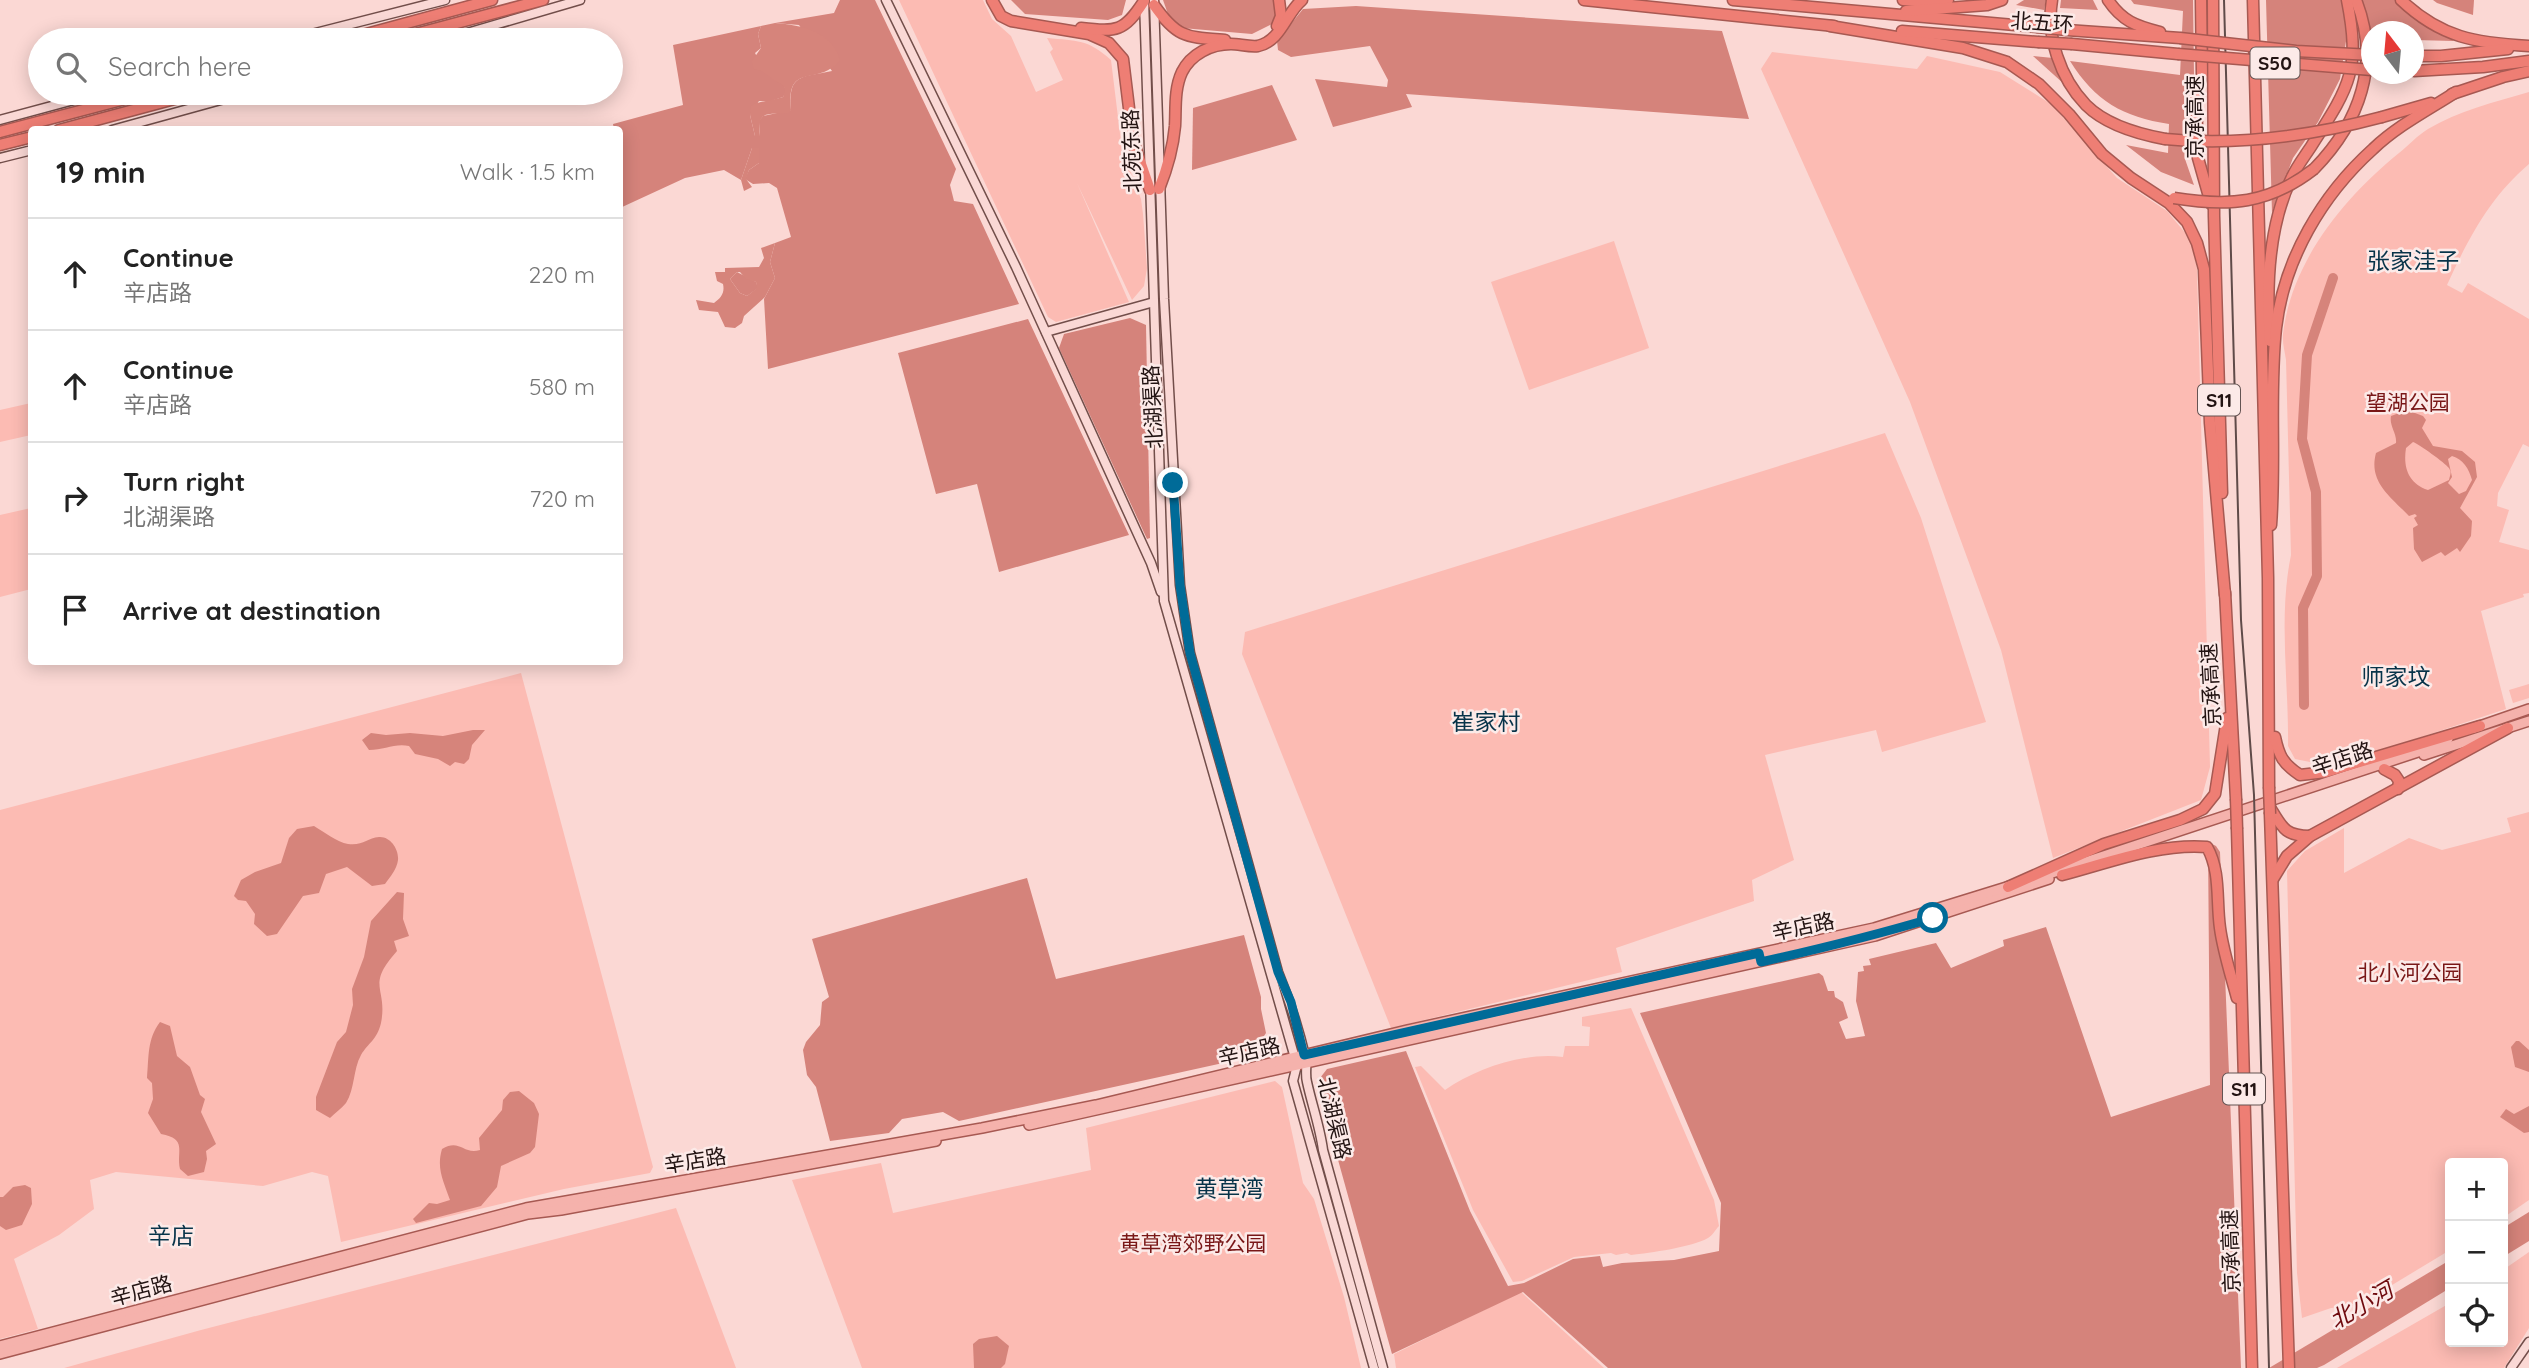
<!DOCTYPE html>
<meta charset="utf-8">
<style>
body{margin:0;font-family:Quicksand,"Noto Sans SC",sans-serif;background:#f6f6f6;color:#222}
.controls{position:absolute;right:21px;bottom:21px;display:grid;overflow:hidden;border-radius:7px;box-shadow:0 4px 18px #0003}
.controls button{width:63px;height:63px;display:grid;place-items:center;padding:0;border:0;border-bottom:2px solid #e0e0e0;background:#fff;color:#222;font:35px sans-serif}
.compass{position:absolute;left:2361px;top:21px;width:63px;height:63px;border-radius:50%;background:#fff;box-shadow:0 4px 18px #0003;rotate:344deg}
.stop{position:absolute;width:21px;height:21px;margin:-16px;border:5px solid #006b98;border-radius:50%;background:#fff}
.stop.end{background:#006b98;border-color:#fff;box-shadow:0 2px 7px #0008}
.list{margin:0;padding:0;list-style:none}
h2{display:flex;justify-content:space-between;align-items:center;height:91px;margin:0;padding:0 28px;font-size:30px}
h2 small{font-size:23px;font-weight:400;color:#767676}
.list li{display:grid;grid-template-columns:46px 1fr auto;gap:21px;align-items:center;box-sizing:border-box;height:112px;padding:0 28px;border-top:2px solid #e0e0e0}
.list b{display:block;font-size:26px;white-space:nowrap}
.list p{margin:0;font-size:23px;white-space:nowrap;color:#767676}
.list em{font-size:23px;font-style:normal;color:#767676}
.icon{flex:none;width:38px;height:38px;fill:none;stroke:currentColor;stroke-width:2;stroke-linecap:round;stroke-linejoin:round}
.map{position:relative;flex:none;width:2529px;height:1368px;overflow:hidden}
.search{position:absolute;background:#fff;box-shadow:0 4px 18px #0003;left:28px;top:28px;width:595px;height:77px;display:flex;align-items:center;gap:18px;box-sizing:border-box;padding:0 24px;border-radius:38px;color:#767676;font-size:26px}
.panel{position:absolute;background:#fff;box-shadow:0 4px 18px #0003;left:28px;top:126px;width:595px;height:539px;border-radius:7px}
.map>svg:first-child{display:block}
</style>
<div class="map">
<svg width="2529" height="1368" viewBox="0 0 2529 1368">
<rect width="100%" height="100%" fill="#fbd8d4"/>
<g fill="#fcbbb3">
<path d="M899,0H983L992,19L1011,36L1036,92L1063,80L1050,52L1053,49L1047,38C1077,41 1088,39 1111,60L1122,150L1141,199L1143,214L1147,268L1144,286L1132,300L1077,183L1129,302L1056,322L1048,317Z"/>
<polygon points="1772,52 1917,69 1927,56 2000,72 2051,104 2117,178 2167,211 2191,240 2197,269 2210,767 2201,800 2053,858 2001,650 1910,402 1761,69"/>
<path d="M2529,92V164C2490,197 2468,239 2447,285L2462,293L2468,283L2529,319V447L2523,444L2498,493L2497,506L2509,510L2499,542L2529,550V593L2523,594L2524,597L2481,611L2506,709L2379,751L2342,752L2310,762L2295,759L2288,746C2289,683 2278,618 2291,555L2286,360C2285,352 2282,342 2283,334C2292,260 2344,198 2399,153C2409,145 2418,135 2428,129C2458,111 2495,102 2529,92Z"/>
<polygon points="1614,241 1649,348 1529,390 1491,282"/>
<polygon points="31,403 31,435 0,442 0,410"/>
<polygon points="1885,433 1921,518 1986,722 1882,752 1876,730 1765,755 1794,860 1752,880 1754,901 1616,948 1622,972 1391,1028 1242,654 1245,632"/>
<polygon points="31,508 31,589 0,597 0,515"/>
<polygon points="521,673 653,1167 650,1173 564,1189 341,1242 328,1176 312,1172 263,1186 116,1172 90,1180 94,1209 59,1235 14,1259 38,1329 0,1339 0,810"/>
<polygon points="2529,684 2529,698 2513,703 2509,690"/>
<polygon points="2529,812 2529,1200 2503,1218 2503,1163 2450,1163 2450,1250 2359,1305 2331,1308 2302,1318 2297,1273 2287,871 2305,851 2344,828 2344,873 2409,838 2442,850 2511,832 2507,818"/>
<path d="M1631,1008L1714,1200L1719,1226C1715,1230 1713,1235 1708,1238C1692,1247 1650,1253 1631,1255L1627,1253L1616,1255L1611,1253L1574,1257L1522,1281L1513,1282L1473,1210L1415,1067L1421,1066L1445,1090C1477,1068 1524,1052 1563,1057L1565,1046H1589L1590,1027L1582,1026V1017Z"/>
<polygon points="1275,1081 1282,1087 1303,1183 1314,1199 1344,1297 1361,1368 862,1368 792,1180 881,1163 893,1213 1091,1170 1086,1128"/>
<polygon points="676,1208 736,1368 64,1368 201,1330"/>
<polygon points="2529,1252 2529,1328 2504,1368 2337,1368 2450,1303 2450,1342 2503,1342 2503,1270"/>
<polygon points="1521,1292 1604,1368 1396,1368 1394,1354"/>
</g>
<g fill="#d5837b">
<path d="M840,0H875L956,169L950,185L954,201L973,204L1019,304L768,369L764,299L775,278L770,262L775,243L791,237L777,188L769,183L753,184L745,179L749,170L759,163L758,148H752L741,180L724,170L685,178L620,208V130L614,129L613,124L683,105L673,45L761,26L758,34L761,48L755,53C763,69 770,75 784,84L786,92L783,97L771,101H759L750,115L755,136H760L759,121L763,116L791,110C788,73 801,78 832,71L799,25L775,23L834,13Z"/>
<polygon points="1011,0 1126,0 1122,15 1108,20 1025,14"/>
<polygon points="1163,0 1274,0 1277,13 1272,24 1252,34 1182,28 1169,17"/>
<polygon points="2024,0 2046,0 2044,10 2016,5"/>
<polygon points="2061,0 2093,0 2098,10 2060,8"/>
<path d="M2131,0H2193L2194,75L2187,89L2188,133L2185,159L2194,185L2161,172L2126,145L2168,153L2169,124C2123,117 2095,101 2070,61L2180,75L2183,11L2134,4Z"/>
<polygon points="2266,0 2341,0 2345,8 2347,35 2340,79 2318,122 2293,158 2272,213"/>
<polygon points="2361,0 2395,0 2419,20 2454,41 2414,40 2414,32 2372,32 2371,40 2369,40"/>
<polygon points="2433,0 2474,0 2473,15 2437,3"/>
<polygon points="1356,6 1722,31 1749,119 1406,94 1412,107 1333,127 1315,79 1387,87 1388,80 1370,46 1291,57 1278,50 1277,41 1303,9"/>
<polygon points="2033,56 2053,58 2064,84"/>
<polygon points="1272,85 1297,140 1192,170 1193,108"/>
<polygon points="737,272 756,282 758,288 747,296 740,293 730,279"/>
<polygon points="1130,318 1146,325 1150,538 1147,539 1059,348 1064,334"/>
<polygon points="1028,319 1129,535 999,572 977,484 936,494 898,353"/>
<polygon points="2208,842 2216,846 2220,852 2241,1368 1608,1368 1523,1292 1392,1354 1335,1149 1320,1078 1327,1069 1406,1051 1470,1211 1508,1286 1524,1283 1573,1259 1600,1256 1603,1267 1622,1263 1674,1260 1719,1251 1721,1203 1640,1013 1819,973 1823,976 1828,991 1834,991 1835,997 1843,1002 1848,1018 1839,1022 1846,1039 1865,1036 1856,1001 1858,972 1864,971 1863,966 1871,965 1869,959 1936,943 1951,968 2004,946 2003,940 2046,927 2111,1117 2210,1085"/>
<polygon points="1027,878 1056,979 1244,935 1261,997 1261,1009 1266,1033 1254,1051 1229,1056 1223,1063 959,1121 943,1112 902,1119 889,1133 830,1141 816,1087 807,1075 803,1050 806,1042 820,1025 822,1002 829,997 812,939"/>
</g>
<g fill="#d6847b" fill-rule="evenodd">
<path d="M775,23C802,25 832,32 840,60C818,88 786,60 791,110L788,113C768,115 757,109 760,136H755L750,115L751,106C761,100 772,101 783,97C788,85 782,85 774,80C767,75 764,71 754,69L752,61L761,48L758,34L761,26Z"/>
<polygon points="752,148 759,148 759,163 749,170 746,179 752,187 744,191 741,180"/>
<path d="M775,243L770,262L775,278L765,297L744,316L742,323L735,328L725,327L718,312L699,310L696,300L714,303C721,298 725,293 723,284L717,281L715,272H725V268L759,267L764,258L761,248ZM737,272H740L746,279L756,282L757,288L747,296L740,293L730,279Z"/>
<path d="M2407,410L2423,416L2426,420L2422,428L2433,446L2462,451L2475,462L2477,477L2460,508L2472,521L2471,536L2460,552L2457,548L2445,556L2441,552L2422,562L2414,549L2413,528L2418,525L2414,518L2417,516L2415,514L2409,516C2391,497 2368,482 2376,453L2396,443C2397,433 2389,426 2391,416ZM2413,442C2419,444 2445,463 2449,468C2452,473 2450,475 2449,480L2428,490C2408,483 2403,467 2406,448ZM2452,456C2463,459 2469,469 2472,480L2466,491L2459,494L2448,483L2452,477L2448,459Z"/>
<path d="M473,730H485L472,745L469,759L464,764L455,762L450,766L438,759L415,754L409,746C395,743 384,750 369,750L362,740L371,733L386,735L410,733L443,736Z"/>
<path d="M314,826C324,832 337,842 348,844C363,846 367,838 379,837C390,836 399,849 398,860C397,869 390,877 385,884L372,886L347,867L326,874L319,893L303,896L277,934L267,936L254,924L255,914L246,901L238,900L234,896L241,880L255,872L281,863L289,838L297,829Z"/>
<path d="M397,892L404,893L403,919L409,936L394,941L397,951C365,987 388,987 381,1023C377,1040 368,1043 361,1055C353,1069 355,1089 346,1103C342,1108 335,1113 330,1118L316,1110V1097L337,1042L346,1032L353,1005L352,989L364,957L371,921Z"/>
<path d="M160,1022L170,1026L177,1056L190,1067L200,1095L205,1099L201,1112L216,1144L206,1151L207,1159L204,1172L188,1176L180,1169C176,1151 188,1139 161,1134L148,1113L153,1099L152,1083L147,1078C149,1057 147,1039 160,1022Z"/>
<polygon points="2516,1041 2519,1041 2529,1050 2529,1072 2515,1067 2511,1047"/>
<path d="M519,1091L534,1103L539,1114L535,1147L530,1153L501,1166L497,1187L481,1206L416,1223L413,1219L429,1203L437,1204L450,1200C444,1182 436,1169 442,1149C460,1138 463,1155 480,1150L479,1138L502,1110L503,1100L510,1092Z"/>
<polygon points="2529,1106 2529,1132 2524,1133 2500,1117 2506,1109 2514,1114"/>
<polygon points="25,1185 31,1188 32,1204 22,1225 6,1230 0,1226 0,1197 3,1197 13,1187"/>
<polygon points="2529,1212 2529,1241 2503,1257 2503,1228"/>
<polygon points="2450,1260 2450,1288 2324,1365 2317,1368 2269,1368"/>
<polygon points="997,1336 1009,1346 1005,1364 1001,1368 974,1368 973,1344 979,1339"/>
</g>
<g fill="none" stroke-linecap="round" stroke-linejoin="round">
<polyline stroke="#d6847b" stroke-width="10" points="2304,705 2303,608 2317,576 2316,492 2302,439 2307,355 2333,278"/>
<g stroke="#724e4a" stroke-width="11">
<g id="secondary">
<polyline points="886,0 1016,267 1151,563 1161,592"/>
<polyline points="1144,0 1164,601 1297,1065 1293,1081 1374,1368"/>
<path d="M1154,0L1164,299L1180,585L1190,653L1278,972C1290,1001 1299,1030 1306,1060C1307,1067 1305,1075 1307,1082C1312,1105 1320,1127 1323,1150L1383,1368"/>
<polyline points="288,40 445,0"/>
<polyline points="443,40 580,0"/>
<polyline points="0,120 100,93"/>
<polyline points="112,130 239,95"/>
<polyline points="0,158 32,150"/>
<polyline points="1046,332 1154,302"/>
<polyline points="2511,1368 2529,1342"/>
</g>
</g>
<g stroke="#a75952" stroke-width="12">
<g id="primary">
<polyline points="2474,728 2529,709"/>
<polyline points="2424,755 2529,721"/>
<polyline points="2040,877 2421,751 2448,739"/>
<polyline points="1029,1125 1875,936 2049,879"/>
<polyline points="0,1346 526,1208 982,1128 1096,1105 1407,1030 1874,928 2013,885"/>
<polyline points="0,1354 528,1214 561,1210 936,1141"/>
</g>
</g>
<g stroke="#a75952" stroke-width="13">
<g id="highway">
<polyline points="992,0 1001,16 1011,21 1089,34 1109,43 1123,59 1133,141 1150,190"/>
<polyline points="1584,0 1834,26"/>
<polyline points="1733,0 2037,27"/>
<polyline points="1903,0 1928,2 1948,0"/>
<path d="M2052,0C2046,36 2060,78 2086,105C2106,125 2138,134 2165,139"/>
<path d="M2108,0C2122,21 2136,26 2160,32"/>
<polyline points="2201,0 2202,75 2196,94 2198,158 2211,204"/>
<polyline points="2213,0 2214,216 2222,493"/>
<polyline points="2253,0 2268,578 2269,787"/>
<path d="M2401,0C2441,38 2476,43 2529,46"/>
<path d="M1154,5C1177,38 1186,37 1225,40"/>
<polyline points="1906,11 1987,5 2002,0"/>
<polyline points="1277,26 1281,16 1279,0"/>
<polyline points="1830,26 1963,48 2007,62 2039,84 2069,114 2102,154 2131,178 2169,203 2187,222 2197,243 2204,269 2210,423 2225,595"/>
<path d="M1081,28C1117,32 1124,32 1144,1"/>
<polyline points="2067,30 2180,38"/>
<polyline points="1902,31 2038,42"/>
<polyline points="344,40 492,0"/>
<polyline points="393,40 543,0"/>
<polyline points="2072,44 2178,54"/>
<polyline points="2414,56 2441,56 2508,49"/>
<polyline points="2414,71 2483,67 2529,61"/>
<polyline points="2452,94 2503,77 2529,71"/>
<polyline points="234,97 245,93"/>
<polyline points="2382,117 2431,103"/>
<polyline points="59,130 197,93"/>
<polyline points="0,132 148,93"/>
<polyline points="0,145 32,137"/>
<path d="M2314,169C2360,122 2381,63 2356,0"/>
<path d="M1159,189C1167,169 1173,149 1175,126C1176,109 1174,89 1182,72C1191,54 1211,44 1231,44C1239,44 1249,47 1258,46C1281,41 1286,13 1302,0"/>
<path d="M2270,341C2266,288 2268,226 2292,177C2297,166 2305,156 2312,145C2349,87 2361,71 2347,0"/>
<path d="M2271,525C2276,459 2269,393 2276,328C2284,259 2322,195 2373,149C2397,126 2428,110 2456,92"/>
<polyline points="2225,592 2236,799"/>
<path d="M2275,737C2279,756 2283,764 2300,775L2326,772L2480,726"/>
<polyline points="2384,769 2395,775 2399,781 2398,789"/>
<path d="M2271,809C2283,829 2286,836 2310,836"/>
<polyline points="2270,814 2289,1368"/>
<polyline points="2237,829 2252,1368"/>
<path d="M2062,875C2108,863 2159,843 2207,847C2221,872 2216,900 2220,928C2223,951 2231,975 2237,998"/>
<polyline points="2273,879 2287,856 2310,836 2508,728"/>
<polyline points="2008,887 2104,844 2180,820 2203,809 2215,794 2227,718"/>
</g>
</g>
<use href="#secondary" stroke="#fad8d5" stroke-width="8"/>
<use href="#primary" stroke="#f5b2ac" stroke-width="9"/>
<use href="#highway" stroke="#ee7e74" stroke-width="10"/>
<polyline stroke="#604b49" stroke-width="2" points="2224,0 2241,620 2254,795 2269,1368"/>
<g stroke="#a75952" stroke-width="13" stroke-linecap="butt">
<g id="highway-bridge">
<polyline points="2037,27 2067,30"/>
<polyline points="2180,38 2296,51 2372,55"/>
<polyline points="2038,42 2072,44"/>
<polyline points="2178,54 2372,70"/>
<path d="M2165,139C2238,146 2311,136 2382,117"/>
<path d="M2174,198C2229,207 2269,204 2314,169"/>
<polyline points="2269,787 2270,814"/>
<polyline points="2236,799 2237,829"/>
</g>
</g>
<use href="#highway-bridge" stroke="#ee7e74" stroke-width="10"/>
</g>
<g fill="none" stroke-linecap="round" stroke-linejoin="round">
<path stroke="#006b98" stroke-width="9" d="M1173,483L1180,585L1190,653L1278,972L1291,1002L1304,1055L1759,953L1761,962C1819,949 1876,935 1933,918"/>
</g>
<g text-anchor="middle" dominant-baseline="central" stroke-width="5" stroke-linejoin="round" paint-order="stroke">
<g fill="#fceae8" stroke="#645453" stroke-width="2">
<rect x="2250.5" y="47.5" width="49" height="31" rx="5"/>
<rect x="2198" y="384.5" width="42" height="31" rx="5"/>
<rect x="2223" y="1073.5" width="42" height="31" rx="5"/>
</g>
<g font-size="19" font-weight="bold" fill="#231413">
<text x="2275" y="63">S50</text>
<text x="2219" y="400">S11</text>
<text x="2244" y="1089">S11</text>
</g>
<g font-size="21" fill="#231413" stroke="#fceae8">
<text transform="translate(2042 22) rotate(4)">北五环</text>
<text transform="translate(2194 117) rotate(-90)">京承高速</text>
<text transform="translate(1131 151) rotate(-92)">北苑东路</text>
<text transform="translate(1152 407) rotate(-93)">北湖渠路</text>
<text transform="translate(2210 685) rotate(-93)">京承高速</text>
<text transform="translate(2342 758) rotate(-18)">辛店路</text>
<text transform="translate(1803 926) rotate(-12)">辛店路</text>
<text transform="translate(1249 1051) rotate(-13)">辛店路</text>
<text transform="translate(1335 1118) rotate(77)">北湖渠路</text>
<text transform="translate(695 1160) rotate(-9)">辛店路</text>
<text transform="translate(2230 1251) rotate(-92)">京承高速</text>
<text transform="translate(141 1290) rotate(-15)">辛店路</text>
</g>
<g font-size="21" fill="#791717" stroke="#fceae8">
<text x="2408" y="402">望湖公园</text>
<text x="2410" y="972">北小河公园</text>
<text x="1193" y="1243">黄草湾郊野公园</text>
</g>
<g font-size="23" fill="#073349" stroke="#fceae8">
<text x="2413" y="260">张家洼子</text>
<text x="2396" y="676">师家坟</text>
<text x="1486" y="721">崔家村</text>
<text x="1229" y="1188">黄草湾</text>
<text x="171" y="1235">辛店</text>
</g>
<g font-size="23" font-style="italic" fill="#6f0a0e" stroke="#fceae8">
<text transform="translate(2361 1305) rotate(-30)">北小河</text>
</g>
</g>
</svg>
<div class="controls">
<button>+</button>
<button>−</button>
<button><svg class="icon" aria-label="locate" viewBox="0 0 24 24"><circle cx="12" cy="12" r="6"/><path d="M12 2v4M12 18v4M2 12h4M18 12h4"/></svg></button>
</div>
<svg class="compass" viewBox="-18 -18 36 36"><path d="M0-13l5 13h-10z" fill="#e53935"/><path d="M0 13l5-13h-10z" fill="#767676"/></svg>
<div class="stop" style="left:1933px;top:918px"></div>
<div class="stop end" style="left:1173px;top:483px"></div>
<div class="search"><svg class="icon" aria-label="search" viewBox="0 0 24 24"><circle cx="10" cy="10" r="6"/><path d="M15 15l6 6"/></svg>Search here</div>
<section class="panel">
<h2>19 min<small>Walk · 1.5 km</small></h2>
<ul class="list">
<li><svg class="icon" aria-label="ahead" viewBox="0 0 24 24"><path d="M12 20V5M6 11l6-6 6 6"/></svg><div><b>Continue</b><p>辛店路</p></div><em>220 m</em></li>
<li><svg class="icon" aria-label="ahead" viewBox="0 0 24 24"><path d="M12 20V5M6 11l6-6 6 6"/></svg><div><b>Continue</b><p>辛店路</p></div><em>580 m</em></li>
<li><svg class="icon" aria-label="right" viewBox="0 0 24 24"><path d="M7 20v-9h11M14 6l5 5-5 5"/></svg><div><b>Turn right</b><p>北湖渠路</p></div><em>720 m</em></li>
<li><svg class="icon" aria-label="arrive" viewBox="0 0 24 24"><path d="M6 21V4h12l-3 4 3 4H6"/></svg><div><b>Arrive at destination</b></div></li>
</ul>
</section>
</div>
